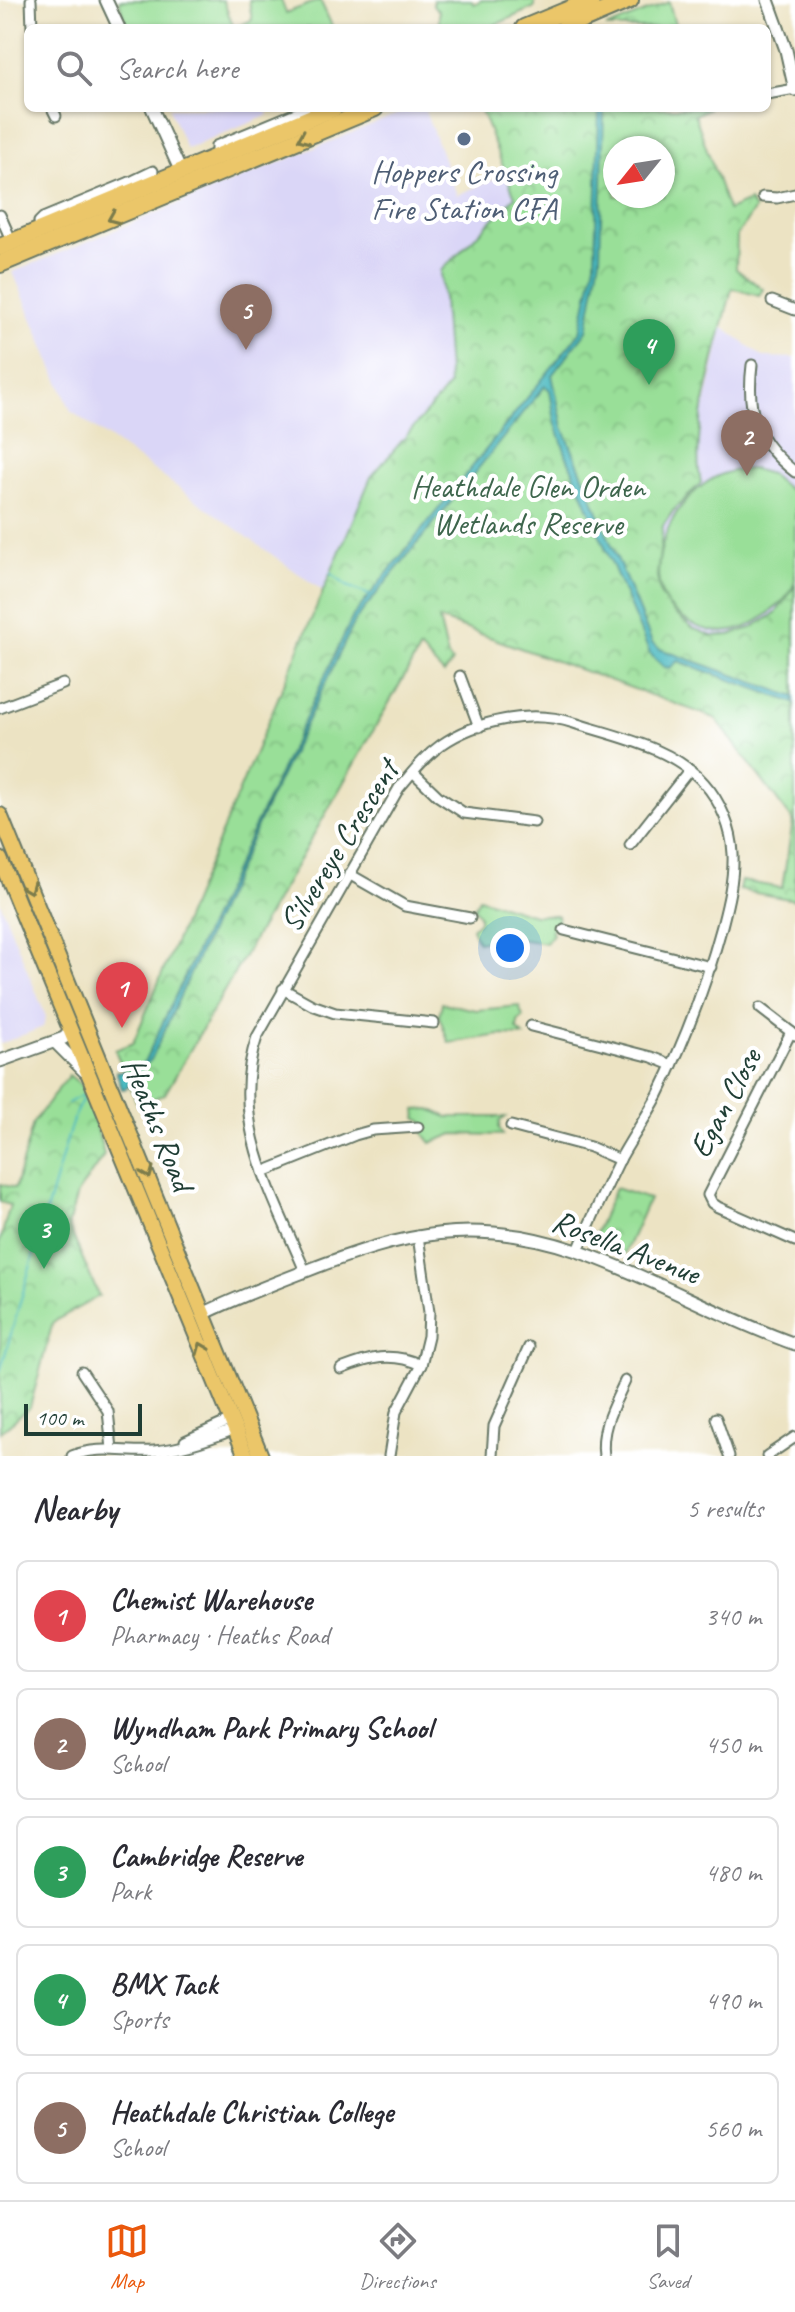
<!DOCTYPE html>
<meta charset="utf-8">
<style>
body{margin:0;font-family:Caveat,sans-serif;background:#f7f7f7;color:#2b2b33}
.compass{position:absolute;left:603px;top:136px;width:72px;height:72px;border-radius:50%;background:#fff;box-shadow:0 2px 6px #0004;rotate:240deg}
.scale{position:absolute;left:24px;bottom:20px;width:118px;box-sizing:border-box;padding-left:8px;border:4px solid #1f3d34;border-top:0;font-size:22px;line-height:28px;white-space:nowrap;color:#1f3d34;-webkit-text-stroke:6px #fff;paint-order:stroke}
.you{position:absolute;left:510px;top:948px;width:28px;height:28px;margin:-20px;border:6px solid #fff;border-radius:50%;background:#1a73e8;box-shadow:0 0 0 12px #1a73e833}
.badge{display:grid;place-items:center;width:52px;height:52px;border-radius:50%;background:#ea580c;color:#fff;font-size:26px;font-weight:700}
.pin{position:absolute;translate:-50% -66px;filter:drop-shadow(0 2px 4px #0008)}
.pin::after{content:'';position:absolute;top:42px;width:28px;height:24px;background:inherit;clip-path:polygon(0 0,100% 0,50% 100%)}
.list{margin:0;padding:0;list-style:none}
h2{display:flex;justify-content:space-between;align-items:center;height:104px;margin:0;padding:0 32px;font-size:34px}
h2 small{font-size:26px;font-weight:400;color:#7c7c81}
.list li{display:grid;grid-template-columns:52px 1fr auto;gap:24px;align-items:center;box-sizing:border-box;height:112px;margin:0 16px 16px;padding:0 16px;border:2px solid #e1e1e2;border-radius:12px}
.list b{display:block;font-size:30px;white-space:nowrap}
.list p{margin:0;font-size:26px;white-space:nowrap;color:#7c7c81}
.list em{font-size:26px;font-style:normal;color:#7c7c81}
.icon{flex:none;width:44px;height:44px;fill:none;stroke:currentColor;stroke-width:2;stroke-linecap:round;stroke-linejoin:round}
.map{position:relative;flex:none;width:795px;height:1456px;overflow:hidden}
.search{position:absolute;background:#fff;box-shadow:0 2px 6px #0004;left:24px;right:24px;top:24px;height:88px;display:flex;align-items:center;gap:20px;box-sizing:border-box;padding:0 28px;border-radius:12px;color:#7c7c81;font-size:30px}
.sheet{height:744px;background:#fff}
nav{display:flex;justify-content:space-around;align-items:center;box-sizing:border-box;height:112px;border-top:2px solid #e1e1e2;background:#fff;font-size:22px;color:#7c7c81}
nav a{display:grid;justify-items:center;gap:4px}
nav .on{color:#ea580c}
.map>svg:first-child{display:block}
</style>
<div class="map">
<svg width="795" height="1456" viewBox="0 0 795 1456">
<defs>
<pattern id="park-crowns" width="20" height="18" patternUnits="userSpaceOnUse" patternTransform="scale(2)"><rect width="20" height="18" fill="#99df98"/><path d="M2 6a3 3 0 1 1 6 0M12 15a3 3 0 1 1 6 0" fill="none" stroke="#83c084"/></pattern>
</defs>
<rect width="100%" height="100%" fill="#fff"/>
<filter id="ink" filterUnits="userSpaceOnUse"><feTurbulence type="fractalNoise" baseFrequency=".0125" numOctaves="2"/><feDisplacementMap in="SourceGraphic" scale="16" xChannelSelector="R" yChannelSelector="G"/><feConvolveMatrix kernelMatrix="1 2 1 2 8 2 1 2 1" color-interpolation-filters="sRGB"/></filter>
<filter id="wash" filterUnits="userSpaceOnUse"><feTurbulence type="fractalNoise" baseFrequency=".006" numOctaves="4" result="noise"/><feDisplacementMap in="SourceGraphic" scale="32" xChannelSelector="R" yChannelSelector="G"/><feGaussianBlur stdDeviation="1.8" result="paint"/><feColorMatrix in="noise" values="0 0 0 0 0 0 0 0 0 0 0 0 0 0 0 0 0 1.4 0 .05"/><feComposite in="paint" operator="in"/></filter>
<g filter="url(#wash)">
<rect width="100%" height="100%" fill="#ece3c3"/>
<g fill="#dad6f7">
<polygon points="169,108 266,108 269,115 186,149"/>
<polygon points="412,108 424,108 457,195 506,174 515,197 441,271 449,386 371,477 323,591 71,411 13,272"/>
<polygon points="723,327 763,357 795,358 795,586 776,613 751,628 730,635 712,636 692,628 672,612 660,594 657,576 663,526 680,503 701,483 698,470 699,430"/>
<polygon points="0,902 46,1017 43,1027 0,1044"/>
</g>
<g fill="#99df98" stroke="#5c8e66" stroke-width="2">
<polygon points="119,0 223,0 234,28 126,28"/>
<polygon points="249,0 281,0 286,13 320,0 333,28 234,28 252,20"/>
<polygon points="433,0 471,0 474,4 482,0 535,0 535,7 488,28 443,28 439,23 439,11 433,5"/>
<path d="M752,469L770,474L795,495C795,521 795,555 795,580C793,593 779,606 769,613C740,636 711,639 681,617C673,611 665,603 662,594C651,567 666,523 684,503C702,482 724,468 752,469Z"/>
<polygon points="479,898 534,915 557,915 558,922 551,930 553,934 546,943 503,937 478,942 472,928 479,921 479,915 474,908"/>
<polygon points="442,1003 476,1010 519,1006 523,1017 518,1022 517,1029 524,1036 500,1035 449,1043 439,1016"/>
<polygon points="430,1109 447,1117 506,1117 500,1121 499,1128 503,1135 454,1134 431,1143 424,1134 423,1122 417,1118 416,1110"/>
</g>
<g fill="url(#park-crowns)" stroke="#5c8e66" stroke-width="2" fill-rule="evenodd">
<polygon points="669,2 676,28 606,28"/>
<path d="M480,108H709L695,115L728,210L749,201L755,209L737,235L736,269L763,289L759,296L732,288C720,341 689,432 701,483L673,511L663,526L657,576L660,594L672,611L692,628L712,636L730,635L751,628L776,613L795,586V900L739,890L741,881L782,888L793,821L715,718L439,619L448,657L452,662L444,674L420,649L165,1094L138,1105L115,1050L133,1043L371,477L449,386L441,271L515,197ZM615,148H663V196H615Z"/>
<polygon points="69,1075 84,1087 90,1101 104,1155 77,1194 68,1225 99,1296 53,1322 30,1407 0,1432 0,1242 10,1205 0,1202 0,1184 15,1188 33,1123"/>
<polygon points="615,1188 649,1199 623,1257 597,1246 593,1239"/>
</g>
<polygon fill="#4bbac1" stroke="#357c7a" stroke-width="2" points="599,108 604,108 600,258 587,330 552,375 563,427 652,643 660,649 795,697 795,703 678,661 670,668 664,667 650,654 567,457 555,421 550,390 545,386 356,619 265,809 151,1060 132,1077 127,1088 122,1089 116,1071 130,1072 145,1061 353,616 580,332 595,263"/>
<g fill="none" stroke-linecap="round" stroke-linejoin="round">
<g stroke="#4bbac1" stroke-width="2">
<polyline points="330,573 347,586 369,595"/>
<polyline points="68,1103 84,1094"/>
<polyline points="0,1372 70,1129 76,1112 86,1092"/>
</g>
</g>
</g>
<g filter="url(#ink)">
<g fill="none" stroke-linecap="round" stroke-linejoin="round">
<g stroke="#677766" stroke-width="13">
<g id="minor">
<polyline points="31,0 32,28"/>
<polyline points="767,94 795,89"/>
<polyline points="52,108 56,116"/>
<polyline points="216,157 216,146 308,108"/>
<polyline points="130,182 153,171"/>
<polyline points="763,197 777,198 795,194"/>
<polyline points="0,215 12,242"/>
<polyline points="41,230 39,222 43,218 130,182 138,190"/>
<polyline points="772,301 795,310"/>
<path d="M752,365C746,413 756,442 795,472"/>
<polyline points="460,676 479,727"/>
<polyline points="0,708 63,684"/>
<polyline points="413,772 438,796 464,813 534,822"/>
<polyline points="630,845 690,769"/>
<polyline points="349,874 405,906 470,918"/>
<polyline points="564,930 711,967"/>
<polyline points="283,989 312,1005 335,1013 434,1023"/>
<polyline points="760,1008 795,1035"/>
<polyline points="531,1026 652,1057 672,1065"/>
<polyline points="791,1032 708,1195 712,1203 718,1207 795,1241"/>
<polyline points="511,1126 590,1147 620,1160"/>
<polyline points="263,1172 355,1135 373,1130 418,1127"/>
<path d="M305,1271C273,1195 228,1121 257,1037L399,788C412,773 424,757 441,745C477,720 532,709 574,723C618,737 672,747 704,783C721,802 732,829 733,854C734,878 728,903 722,926C706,985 685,1041 658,1095C646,1118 630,1140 618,1163C604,1192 590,1221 578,1251"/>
<path d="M341,1369C369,1358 391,1351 421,1365"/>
<polyline points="82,1372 108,1411 112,1449"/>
<polyline points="716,1418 729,1456"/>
<polyline points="185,1441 231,1420"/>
<path d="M72,1456C99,1445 126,1453 154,1451C182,1449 210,1439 235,1429"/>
<polyline points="389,1456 396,1412 421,1365 428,1336 429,1312 418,1236"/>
<polyline points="492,1456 494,1426 529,1347"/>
<path d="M604,1456C600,1428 614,1405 625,1381"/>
<polyline points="767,1456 795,1437"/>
</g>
</g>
<g stroke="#677766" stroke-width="15">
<g id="tertiary">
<polyline points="106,0 119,28"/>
<polyline points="768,0 786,50 795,90"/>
<polyline points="152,108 181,172"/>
<polyline points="55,1042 84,1071"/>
<polyline points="0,1061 64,1038 71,1030"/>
<path d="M205,1313C238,1297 272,1284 306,1271C403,1233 475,1216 577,1251C652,1277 721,1318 795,1344"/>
</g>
</g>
<g stroke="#677766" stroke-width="18">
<g id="primary">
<polyline points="0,815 261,1456"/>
<polyline points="0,859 246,1456"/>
</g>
</g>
<g stroke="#677766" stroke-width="20">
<g id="trunk">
<polyline points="524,28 592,0"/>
<polyline points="564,28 630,0"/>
<polyline points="0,247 334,108"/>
<polyline points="0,264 375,108"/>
</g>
</g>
<use href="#minor" stroke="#fff" stroke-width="9"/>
<use href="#tertiary" stroke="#fff" stroke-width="11"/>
<use href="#primary" stroke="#ebc669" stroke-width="14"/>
<use href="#trunk" stroke="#ebc669" stroke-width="16"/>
</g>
<defs><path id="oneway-chevron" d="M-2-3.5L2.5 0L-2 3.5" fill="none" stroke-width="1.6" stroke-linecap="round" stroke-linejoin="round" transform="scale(2)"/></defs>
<g stroke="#7b7b4c">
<use href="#oneway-chevron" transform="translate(303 138) rotate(157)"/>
<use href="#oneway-chevron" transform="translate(113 218) rotate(157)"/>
<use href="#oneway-chevron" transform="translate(29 888) rotate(68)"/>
<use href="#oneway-chevron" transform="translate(148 1173) rotate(68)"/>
<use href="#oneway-chevron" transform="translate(202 1348) rotate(-112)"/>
</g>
</g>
<circle fill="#5c6f8a" stroke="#fff" stroke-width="3" cx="464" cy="139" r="8"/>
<g text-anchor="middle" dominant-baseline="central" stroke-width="8" stroke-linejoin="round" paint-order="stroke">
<g font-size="32" fill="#4e5e75" stroke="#fff">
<text x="464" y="171">Hoppers Crossing<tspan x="464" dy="37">Fire Station CFA</tspan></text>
</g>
<g font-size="32" fill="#3e664d" stroke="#fff">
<text x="528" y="486">Heathdale Glen Orden<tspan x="528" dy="37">Wetlands Reserve</tspan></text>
</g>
<g font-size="32" fill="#1f3d34" stroke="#fff">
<text transform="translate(339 846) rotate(-58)">Silvereye Crescent</text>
<text transform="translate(725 1103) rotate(-62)">Egan Close</text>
<text transform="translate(158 1124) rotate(68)">Heaths Road</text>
<text transform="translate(626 1247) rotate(21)">Rosella Avenue</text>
</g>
</g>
</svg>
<svg class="compass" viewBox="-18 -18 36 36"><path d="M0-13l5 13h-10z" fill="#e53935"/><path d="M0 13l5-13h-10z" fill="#7c7c81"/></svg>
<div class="scale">100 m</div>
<div class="you"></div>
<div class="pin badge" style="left:122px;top:1028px;background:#e0444e">1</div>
<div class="pin badge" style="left:747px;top:476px;background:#8d6e63">2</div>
<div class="pin badge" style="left:44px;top:1269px;background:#2e9e5b">3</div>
<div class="pin badge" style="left:649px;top:385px;background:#2e9e5b">4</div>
<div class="pin badge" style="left:246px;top:350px;background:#8d6e63">5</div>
<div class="search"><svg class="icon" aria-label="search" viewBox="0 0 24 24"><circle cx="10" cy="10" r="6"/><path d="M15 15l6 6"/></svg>Search here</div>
</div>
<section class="sheet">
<h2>Nearby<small>5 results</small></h2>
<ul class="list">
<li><span class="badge" style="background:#e0444e">1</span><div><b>Chemist Warehouse</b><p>Pharmacy · Heaths Road</p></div><em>340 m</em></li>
<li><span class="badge" style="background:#8d6e63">2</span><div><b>Wyndham Park Primary School</b><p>School</p></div><em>450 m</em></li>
<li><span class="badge" style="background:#2e9e5b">3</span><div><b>Cambridge Reserve</b><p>Park</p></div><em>480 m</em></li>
<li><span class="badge" style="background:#2e9e5b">4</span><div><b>BMX Tack</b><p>Sports</p></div><em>490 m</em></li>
<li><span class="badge" style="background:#8d6e63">5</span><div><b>Heathdale Christian College</b><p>School</p></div><em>560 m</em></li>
</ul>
</section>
<nav>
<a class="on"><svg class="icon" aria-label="map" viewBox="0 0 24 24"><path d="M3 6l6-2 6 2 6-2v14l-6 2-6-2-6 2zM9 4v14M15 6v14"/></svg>Map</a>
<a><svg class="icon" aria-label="directions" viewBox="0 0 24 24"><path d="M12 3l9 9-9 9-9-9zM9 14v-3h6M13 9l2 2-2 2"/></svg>Directions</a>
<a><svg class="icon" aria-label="saved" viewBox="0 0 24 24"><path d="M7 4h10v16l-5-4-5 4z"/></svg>Saved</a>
</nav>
